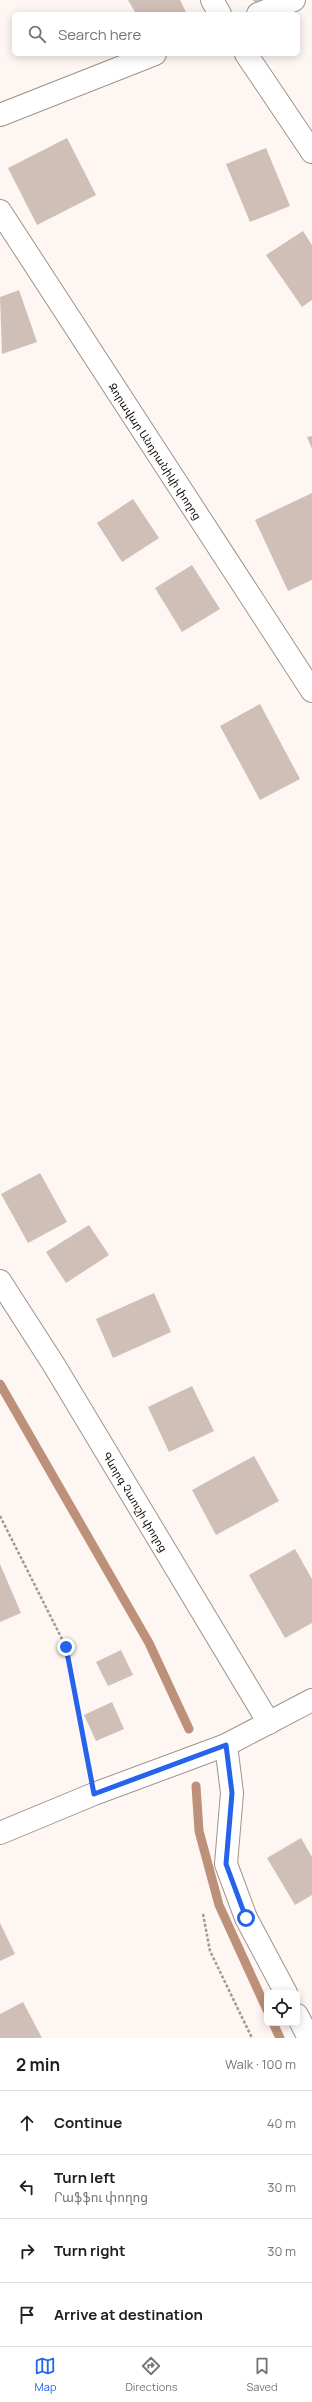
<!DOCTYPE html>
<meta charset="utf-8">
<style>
body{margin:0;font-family:Manrope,"Noto Sans Armenian",sans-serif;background:#f6f6f6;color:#202124}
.controls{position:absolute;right:12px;bottom:12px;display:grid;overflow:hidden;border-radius:6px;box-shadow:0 2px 10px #0003}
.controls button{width:36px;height:36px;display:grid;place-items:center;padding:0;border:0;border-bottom:1px solid #e0e0e0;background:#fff;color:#202124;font:20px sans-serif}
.stop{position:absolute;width:12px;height:12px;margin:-9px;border:3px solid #2563eb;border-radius:50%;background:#fff}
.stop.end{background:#2563eb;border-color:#fff;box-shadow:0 1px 4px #0008}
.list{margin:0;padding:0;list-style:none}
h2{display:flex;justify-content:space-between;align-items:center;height:52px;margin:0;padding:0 16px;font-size:17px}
h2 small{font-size:13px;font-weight:400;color:#757577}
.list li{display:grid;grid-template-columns:26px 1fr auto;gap:12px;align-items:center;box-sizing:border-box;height:64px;padding:0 16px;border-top:1px solid #e0e0e0}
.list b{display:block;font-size:15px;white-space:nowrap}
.list p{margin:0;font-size:13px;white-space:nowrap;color:#757577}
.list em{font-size:13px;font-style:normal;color:#757577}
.icon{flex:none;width:22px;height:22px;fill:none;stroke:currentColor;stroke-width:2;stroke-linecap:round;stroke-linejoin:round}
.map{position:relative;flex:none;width:312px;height:2038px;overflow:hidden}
.search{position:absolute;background:#fff;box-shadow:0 2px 10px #0003;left:12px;right:12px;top:12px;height:44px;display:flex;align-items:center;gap:10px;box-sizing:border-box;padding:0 14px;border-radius:6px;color:#757577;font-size:15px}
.sheet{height:308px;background:#fff}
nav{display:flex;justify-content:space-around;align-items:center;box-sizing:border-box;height:56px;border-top:1px solid #e0e0e0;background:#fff;font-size:11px;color:#757577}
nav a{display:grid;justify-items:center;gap:2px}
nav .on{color:#2563eb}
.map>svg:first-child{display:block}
</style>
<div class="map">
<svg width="312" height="2038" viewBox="0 0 312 2038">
<rect width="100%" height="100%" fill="#fdf6f3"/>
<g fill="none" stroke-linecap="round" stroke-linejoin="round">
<g stroke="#bc9079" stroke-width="9">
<polyline points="0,1384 149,1643 189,1729"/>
<polyline points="196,1786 199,1831 219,1905 267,2010"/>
<polyline points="273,2023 280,2038"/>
</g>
</g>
<g fill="#d0bfb7">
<polygon points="128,0 180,0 187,14 136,14"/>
<polygon points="253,0 274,0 260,10"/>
<polygon points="67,138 96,195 37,225 8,168"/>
<polygon points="266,148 290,206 250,222 226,164"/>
<polygon points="303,231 312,245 312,300 302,307 266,255"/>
<polygon points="19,290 37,342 2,354 0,297"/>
<polygon points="312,436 312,449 307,437"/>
<polygon points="312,493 312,580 288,591 255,520"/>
<polygon points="133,499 159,538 122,562 97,523"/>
<polygon points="192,565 220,609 182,632 155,588"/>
<polygon points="260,704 300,779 260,800 220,726"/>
<polygon points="40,1173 67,1222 28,1243 1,1194"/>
<polygon points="89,1225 109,1255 66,1283 46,1252"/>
<polygon points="154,1293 171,1332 113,1358 96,1319"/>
<polygon points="192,1386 214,1431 169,1452 148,1407"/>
<polygon points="254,1456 279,1501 216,1535 192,1490"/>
<polygon points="295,1549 312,1579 312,1623 285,1638 249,1575"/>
<polygon points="0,1564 21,1613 0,1622"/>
<polygon points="121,1650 133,1675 108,1686 96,1662"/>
<polygon points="112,1702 124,1729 96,1741 84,1715"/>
<polygon points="301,1838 312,1857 312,1895 295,1905 267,1858"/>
<polygon points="0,1923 15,1954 0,1961"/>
<polygon points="23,2002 42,2038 0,2038 0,2014"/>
</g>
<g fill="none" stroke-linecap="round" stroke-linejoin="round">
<g stroke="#a2928a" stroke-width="24">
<g id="minor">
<polyline points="212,0 220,14"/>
<polyline points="258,14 294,0"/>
<polyline points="246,54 312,152"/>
<polyline points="0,115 155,54"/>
<path id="s1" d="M0,211L312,691"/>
<path id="s2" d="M0,1281L54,1365L269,1723"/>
<polyline points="226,1745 232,1793 226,1864 246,1918 286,1993"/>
<polyline points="297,2015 309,2038"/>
</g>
</g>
<g stroke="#a2928a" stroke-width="24">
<polyline id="secondary" points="0,1833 94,1794 226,1745 312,1700"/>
</g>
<g stroke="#a09a97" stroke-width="2.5" stroke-dasharray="3 2" stroke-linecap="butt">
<polyline points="0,1516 66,1647 89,1768"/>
<polyline points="203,1914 210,1951 252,2038"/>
</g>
<use href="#minor" stroke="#fff" stroke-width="22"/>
<use href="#secondary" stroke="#fff" stroke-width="22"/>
</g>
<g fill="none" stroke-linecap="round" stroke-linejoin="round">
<polyline stroke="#2563eb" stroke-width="5" points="66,1647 94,1794 226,1745 232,1793 226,1864 246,1918"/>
</g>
<g text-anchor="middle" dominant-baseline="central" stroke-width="3" stroke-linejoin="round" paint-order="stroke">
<g font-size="11" fill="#130d0a" stroke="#fdf6f3">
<text stroke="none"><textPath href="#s1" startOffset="286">Զորավար Անդրանիկի փողոց</textPath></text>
<text stroke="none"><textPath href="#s2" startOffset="259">Գևորգ Չաուշի փողոց</textPath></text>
</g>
</g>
</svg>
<div class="controls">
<button><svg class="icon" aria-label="locate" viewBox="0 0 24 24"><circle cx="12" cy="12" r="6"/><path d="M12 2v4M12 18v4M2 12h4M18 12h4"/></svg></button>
</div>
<div class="stop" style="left:246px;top:1918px"></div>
<div class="stop end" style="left:66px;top:1647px"></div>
<div class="search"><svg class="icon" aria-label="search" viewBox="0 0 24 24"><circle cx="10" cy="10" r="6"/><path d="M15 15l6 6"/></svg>Search here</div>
</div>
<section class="sheet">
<h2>2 min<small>Walk · 100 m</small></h2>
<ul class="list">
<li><svg class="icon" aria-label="ahead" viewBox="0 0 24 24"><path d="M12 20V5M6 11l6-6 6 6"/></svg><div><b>Continue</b></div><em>40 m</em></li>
<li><svg class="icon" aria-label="left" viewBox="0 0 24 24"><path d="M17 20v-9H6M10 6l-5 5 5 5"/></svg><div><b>Turn left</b><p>Րաֆֆու փողոց</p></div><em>30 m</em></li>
<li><svg class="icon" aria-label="right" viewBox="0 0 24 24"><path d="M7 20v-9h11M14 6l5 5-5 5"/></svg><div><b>Turn right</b></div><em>30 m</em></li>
<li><svg class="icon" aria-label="arrive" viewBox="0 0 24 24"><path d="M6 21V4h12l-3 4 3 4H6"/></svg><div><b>Arrive at destination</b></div></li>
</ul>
</section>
<nav>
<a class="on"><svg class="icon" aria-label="map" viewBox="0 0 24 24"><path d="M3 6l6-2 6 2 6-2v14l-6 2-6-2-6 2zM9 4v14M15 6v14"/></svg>Map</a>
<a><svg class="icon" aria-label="directions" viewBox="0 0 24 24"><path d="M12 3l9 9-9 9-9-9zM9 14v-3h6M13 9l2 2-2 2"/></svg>Directions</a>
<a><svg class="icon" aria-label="saved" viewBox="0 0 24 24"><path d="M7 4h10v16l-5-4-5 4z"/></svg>Saved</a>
</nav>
